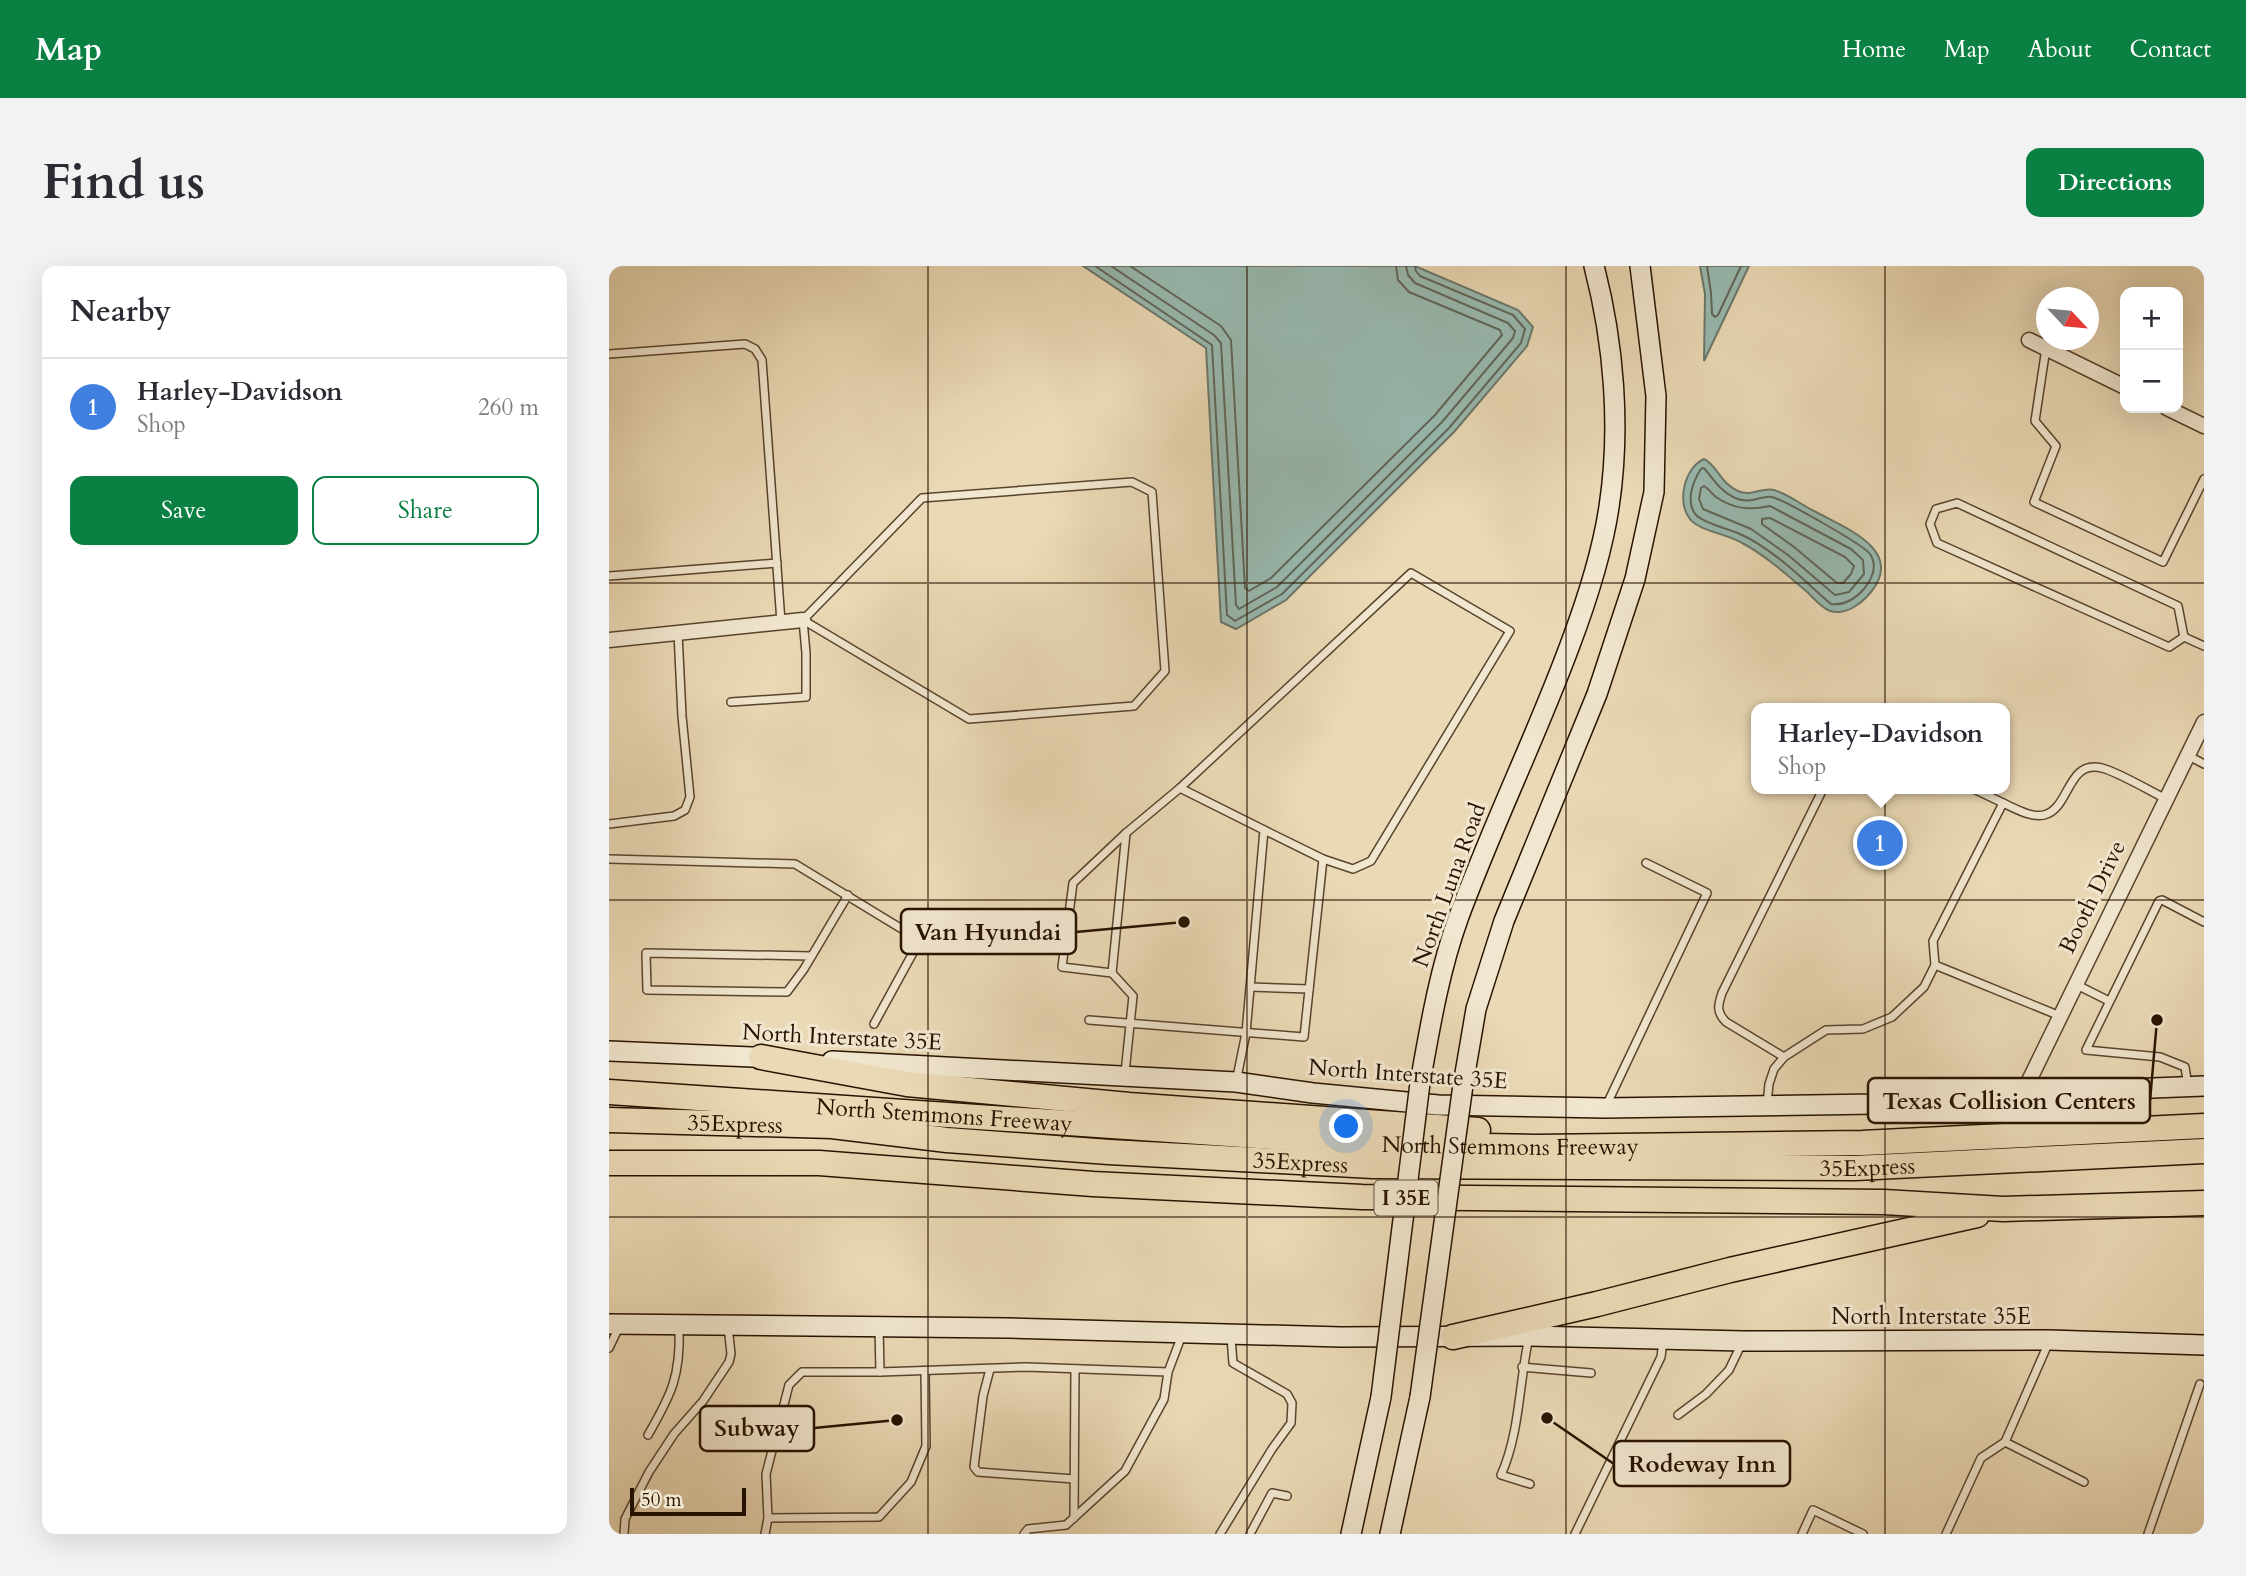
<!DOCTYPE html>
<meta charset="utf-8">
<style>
body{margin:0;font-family:Cardo,serif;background:#f2f2f3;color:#2b2b33}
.controls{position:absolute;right:21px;top:21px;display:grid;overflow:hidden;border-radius:14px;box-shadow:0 7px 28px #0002}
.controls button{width:63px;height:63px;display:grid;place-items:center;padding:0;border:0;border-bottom:2px solid #e1e1e2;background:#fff;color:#2b2b33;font:35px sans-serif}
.compass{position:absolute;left:1427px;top:21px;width:63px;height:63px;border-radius:50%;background:#fff;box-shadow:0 7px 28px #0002;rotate:116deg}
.scale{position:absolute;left:21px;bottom:18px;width:116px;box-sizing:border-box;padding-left:7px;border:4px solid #281300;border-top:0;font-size:19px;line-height:24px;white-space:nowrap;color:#281300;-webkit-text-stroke:5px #f1e6cf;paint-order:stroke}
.you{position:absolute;left:738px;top:861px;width:24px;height:24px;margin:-18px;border:5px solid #fff;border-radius:50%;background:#1a73e8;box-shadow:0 0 0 10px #1a73e833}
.badge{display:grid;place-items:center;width:46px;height:46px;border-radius:50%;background:#0b8043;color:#fff;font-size:23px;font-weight:700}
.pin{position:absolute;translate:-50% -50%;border:4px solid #fff;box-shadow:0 2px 7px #0006}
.popup{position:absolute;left:1142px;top:437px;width:259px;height:91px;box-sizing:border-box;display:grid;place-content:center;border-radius:14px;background:#fff;filter:drop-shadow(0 2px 5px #0005);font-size:23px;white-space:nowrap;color:#7c7c81}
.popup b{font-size:26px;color:#2b2b33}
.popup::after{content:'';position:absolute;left:50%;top:100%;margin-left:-14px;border:14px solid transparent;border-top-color:#fff}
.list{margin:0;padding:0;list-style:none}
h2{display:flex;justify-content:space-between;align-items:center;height:91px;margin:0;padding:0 28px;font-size:30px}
h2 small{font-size:23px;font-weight:400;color:#7c7c81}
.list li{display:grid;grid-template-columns:46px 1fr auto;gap:21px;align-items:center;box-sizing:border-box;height:98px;padding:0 28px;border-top:2px solid #e1e1e2}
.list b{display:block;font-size:26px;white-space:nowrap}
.list p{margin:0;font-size:23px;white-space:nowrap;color:#7c7c81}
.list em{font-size:23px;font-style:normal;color:#7c7c81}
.actions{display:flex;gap:14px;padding:21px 28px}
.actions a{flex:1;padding:16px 0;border:2px solid #0b8043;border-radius:14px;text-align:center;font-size:24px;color:#0b8043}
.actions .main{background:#0b8043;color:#fff}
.map{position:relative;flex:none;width:1595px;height:1268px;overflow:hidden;border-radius:14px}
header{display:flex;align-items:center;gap:42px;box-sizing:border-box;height:98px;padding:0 35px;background:#0b8043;color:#fff}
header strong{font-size:33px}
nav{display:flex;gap:38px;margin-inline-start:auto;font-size:24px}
.intro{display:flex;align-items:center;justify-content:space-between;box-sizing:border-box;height:168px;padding:0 42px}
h1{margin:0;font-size:49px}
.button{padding:18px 32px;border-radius:14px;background:#0b8043;color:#fff;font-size:24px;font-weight:700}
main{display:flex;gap:42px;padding:0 42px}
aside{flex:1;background:#fff;border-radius:14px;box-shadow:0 7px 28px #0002}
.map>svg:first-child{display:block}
</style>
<header>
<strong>Map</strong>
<nav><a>Home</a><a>Map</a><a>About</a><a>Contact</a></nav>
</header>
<div class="intro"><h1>Find us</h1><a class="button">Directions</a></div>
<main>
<aside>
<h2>Nearby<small></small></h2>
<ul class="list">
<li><span class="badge" style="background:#3f7fe0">1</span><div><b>Harley-Davidson</b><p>Shop</p></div><em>260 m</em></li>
</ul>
<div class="actions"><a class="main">Save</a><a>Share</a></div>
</aside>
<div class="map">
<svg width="1595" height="1268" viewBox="0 0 1595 1268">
<rect width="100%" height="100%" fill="#ead9b5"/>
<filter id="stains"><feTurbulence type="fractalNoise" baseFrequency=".00286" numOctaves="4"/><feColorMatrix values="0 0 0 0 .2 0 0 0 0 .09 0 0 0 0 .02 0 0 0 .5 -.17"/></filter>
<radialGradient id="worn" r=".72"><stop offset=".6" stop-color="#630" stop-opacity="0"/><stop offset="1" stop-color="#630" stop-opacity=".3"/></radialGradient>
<g fill="#98bab1" stroke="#6b776a" stroke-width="2">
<polygon points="474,0 806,0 909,44 924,61 918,80 845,166 677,334 627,363 612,356 597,82"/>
<polygon points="1091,0 1140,0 1095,95 1096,28"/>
<path d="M1095,193C1108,199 1111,217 1129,225C1142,231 1152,221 1165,224C1179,228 1194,240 1207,246C1236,262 1296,284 1262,326C1253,337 1237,350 1221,345C1212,342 1204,331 1197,325C1177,308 1156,289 1133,277C1119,268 1090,265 1081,253C1067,236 1076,201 1095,193Z"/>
</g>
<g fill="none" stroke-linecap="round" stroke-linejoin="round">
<g stroke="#606658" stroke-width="2">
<polyline points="486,0 603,79 618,349 626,355 673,328 840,162 912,77 916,63 904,49 811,10 807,5 806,0"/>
<polyline points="502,0 605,69 612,77 627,339 630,343 668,321 833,156 904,72 906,65 899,57 806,17 799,9 797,0"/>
<polyline points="521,0 612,60 622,74 636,322 640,325 662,312 826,149 893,69 891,64 800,26 789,14 787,0"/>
<polyline points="1098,0 1102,27 1103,48 1106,51 1109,49 1132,0"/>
<path d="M1095,202C1105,214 1111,225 1126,232C1142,239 1152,229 1163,231C1175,234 1255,279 1261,288C1269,300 1263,313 1255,323C1246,333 1236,340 1222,338C1194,314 1166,284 1131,268C1120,263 1094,257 1087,249C1076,236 1084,215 1092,203Z"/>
<path d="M1095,220C1100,223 1102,227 1107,231C1126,244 1141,244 1161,240L1242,283L1254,294L1255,308L1240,326L1226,329L1179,289L1142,263L1094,243L1090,233L1092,222Z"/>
<polygon points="1161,252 1236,291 1245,300 1242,308 1234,317 1228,317 1185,281 1153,258 1153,253"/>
</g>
<g stroke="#58442d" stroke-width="10">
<g id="service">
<polyline points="1437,82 1426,155 1447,180 1425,236 1554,296 1595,213"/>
<polyline points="0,88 136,78 146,83 153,94 172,356"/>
<polygon points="1348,237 1569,340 1575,371 1560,381 1328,277 1321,258 1327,243"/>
<polyline points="0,310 168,297"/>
<polyline points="1575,371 1595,380"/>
<polyline points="122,436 197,431 197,387 194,354 313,232 523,216 543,226 556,405 525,440 360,453 194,354"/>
<polyline points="1578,489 1595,498"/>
<polyline points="571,522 802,307 901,365 762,595 744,603 714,593"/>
<polyline points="1365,523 1394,537"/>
<polyline points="0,558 65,550 76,544 81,531 73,450 69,367"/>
<polyline points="0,593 186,598 311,674 265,758"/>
<polyline points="202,690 37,687 38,724 178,726 195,703 239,629"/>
<path d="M1326,699L1324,675L1394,537C1405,542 1422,552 1435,549C1461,543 1458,493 1493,502C1511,507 1539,524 1557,533"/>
<polyline points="503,707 453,701 464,617 517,567"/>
<polyline points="1466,718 1500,735"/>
<polyline points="641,721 700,723"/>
<polyline points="480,754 695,771 714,593 655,564"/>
<path d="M1175,791L1117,756C1107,746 1109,739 1113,727L1214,523"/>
<polyline points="516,807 524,730 503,707 517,567 571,522 655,564 637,767 627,816"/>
<polyline points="1579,820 1576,801 1551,791 1477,784 1550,635 1553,634 1595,656"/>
<polyline points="998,838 1098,627 1037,597"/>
<polyline points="1158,838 1160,818 1165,803 1175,791 1217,764 1254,763 1283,751 1315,721 1326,699 1451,750"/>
<path d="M920,1071C910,1116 911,1167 892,1209L921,1218"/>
<polyline points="0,1082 10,1061"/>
<polyline points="913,1101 982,1107"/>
<polyline points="381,1103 374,1130 365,1201 369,1206 465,1213"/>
<polyline points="271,1106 417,1101 559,1106 573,1069"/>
<polyline points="1069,1149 1097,1128 1120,1104 1132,1079"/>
<path d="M39,1169C62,1129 72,1110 70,1062"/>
<polyline points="1396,1176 1475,1216"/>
<polyline points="159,1252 270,1251 302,1216 317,1180 316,1106"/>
<polyline points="465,1252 466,1103"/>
<polyline points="15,1268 16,1253 40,1206 65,1168 94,1135 120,1096 122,1088 119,1060"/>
<polyline points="156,1268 159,1252 157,1208 180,1119 193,1106 271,1106 270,1061"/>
<polyline points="415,1268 419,1263 457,1259 516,1205 555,1133 559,1106"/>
<polyline points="611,1268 663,1183 682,1157 683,1137 678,1128 624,1097 622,1071"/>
<polyline points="641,1268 663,1227 678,1230"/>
<polyline points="966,1268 1052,1091 1054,1075"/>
<polyline points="1193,1268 1204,1244 1254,1268"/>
<polyline points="1337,1268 1372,1192 1396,1176 1439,1078"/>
<polyline points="1539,1268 1591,1118"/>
</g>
</g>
<g stroke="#58442d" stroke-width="17">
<g id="minor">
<polyline points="1420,74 1516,121"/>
<polyline points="1558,142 1595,160"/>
<polyline points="0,374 194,354"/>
<polyline points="1414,827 1595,456"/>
</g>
</g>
<g stroke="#281300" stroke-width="22">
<g id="secondary">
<polyline points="0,785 165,792"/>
<polyline points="223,795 627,816 704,827 829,839 996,842 1266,838 1414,827 1595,820"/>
<path d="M811,817C821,761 830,706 849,653C883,560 927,471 961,379C978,334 993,288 1000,241C1012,162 1005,77 985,0"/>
<polyline points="854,819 867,743 895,655 988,428 1026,313 1045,226 1047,130 1031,0"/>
<polyline points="0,1058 400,1062 732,1071 920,1070 1134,1075 1440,1074 1595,1079"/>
<polyline points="742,1268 772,1131"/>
<polyline points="781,1268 811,1131"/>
</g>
</g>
<g stroke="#281300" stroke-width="27">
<g id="motorway">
<polyline points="152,791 298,818 520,839 869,864"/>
<path id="s1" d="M0,826L768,878L927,881L1253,877L1595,860"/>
<path id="s2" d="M0,854L223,860L338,874L500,886L764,900L1246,902L1595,885"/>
<polyline points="0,897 210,897 484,918 753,931 1275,936 1394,943 1595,937"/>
<polyline points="844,1071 988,1038 1121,1004 1368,949"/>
</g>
</g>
<use href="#service" stroke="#f1e6cf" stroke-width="7"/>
<use href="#minor" stroke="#f1e6cf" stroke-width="14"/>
<use href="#secondary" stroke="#f1e6cf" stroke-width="19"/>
<use href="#motorway" stroke="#ead9b5" stroke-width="24"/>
<g stroke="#281300" stroke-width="22" stroke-linecap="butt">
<g id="secondary-bridge">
<polyline points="772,1131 811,817"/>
<polyline points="811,1131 854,819"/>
</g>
</g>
<use href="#secondary-bridge" stroke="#f1e6cf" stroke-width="19"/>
</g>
<path fill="none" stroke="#281300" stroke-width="2" stroke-opacity="0.55" d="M319,0V1268M638,0V1268M957,0V1268M1276,0V1268M0,317H1595M0,634H1595M0,951H1595"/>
<g text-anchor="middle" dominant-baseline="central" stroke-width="6" stroke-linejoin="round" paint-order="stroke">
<rect fill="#f1e6cf" stroke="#64523e" stroke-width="2" x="765.5" y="914.5" width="63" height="35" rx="5"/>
<g font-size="21" font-weight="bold" fill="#281300">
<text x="797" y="932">I 35E</text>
</g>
<g font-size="23" fill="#281300" stroke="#f1e6cf">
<text transform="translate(840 619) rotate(-70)">North Luna Road</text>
<text transform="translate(1483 631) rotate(-64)">Booth Drive</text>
<text transform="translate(233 771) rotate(3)">North Interstate 35E</text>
<text transform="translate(799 808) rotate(4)">North Interstate 35E</text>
<text stroke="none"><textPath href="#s1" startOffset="336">North Stemmons Freeway</textPath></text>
<text stroke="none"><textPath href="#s2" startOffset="126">35Express</textPath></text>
<text stroke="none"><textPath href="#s1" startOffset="903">North Stemmons Freeway</textPath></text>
<text stroke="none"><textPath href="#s2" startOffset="693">35Express</textPath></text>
<text stroke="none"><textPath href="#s2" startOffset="1260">35Express</textPath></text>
<text x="1322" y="1050">North Interstate 35E</text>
</g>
</g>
<path fill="none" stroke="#281300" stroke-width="2.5" d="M575 656L467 666M1548 754L1541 835M288 1154L205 1162M938 1152L1005 1198"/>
<g fill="#281300" stroke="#f1e6cf" stroke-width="2.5">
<circle cx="575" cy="656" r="7"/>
<circle cx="1548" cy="754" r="7"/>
<circle cx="288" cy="1154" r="7"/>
<circle cx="938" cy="1152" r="7"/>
</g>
<g fill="#f1e6cf" stroke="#281300" stroke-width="2.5">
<rect x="292" y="643" width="175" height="45" rx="7"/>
<rect x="1259" y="812" width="282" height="45" rx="7"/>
<rect x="91" y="1140" width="114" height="45" rx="7"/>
<rect x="1005" y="1175" width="176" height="45" rx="7"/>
</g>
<g font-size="24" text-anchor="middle" font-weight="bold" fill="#281300">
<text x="379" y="674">Van Hyundai</text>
<text x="1400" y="843">Texas Collision Centers</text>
<text x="148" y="1170">Subway</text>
<text x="1093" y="1206">Rodeway Inn</text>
</g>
<rect width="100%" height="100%" filter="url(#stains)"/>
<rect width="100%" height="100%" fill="url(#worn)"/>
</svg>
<div class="controls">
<button>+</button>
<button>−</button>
</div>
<svg class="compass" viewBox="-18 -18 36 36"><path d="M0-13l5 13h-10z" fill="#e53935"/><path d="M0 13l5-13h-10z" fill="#7c7c81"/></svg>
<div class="scale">50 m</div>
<div class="you"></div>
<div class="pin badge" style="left:1271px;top:577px;background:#3f7fe0">1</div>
<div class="popup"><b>Harley-Davidson</b>Shop</div>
</div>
</main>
